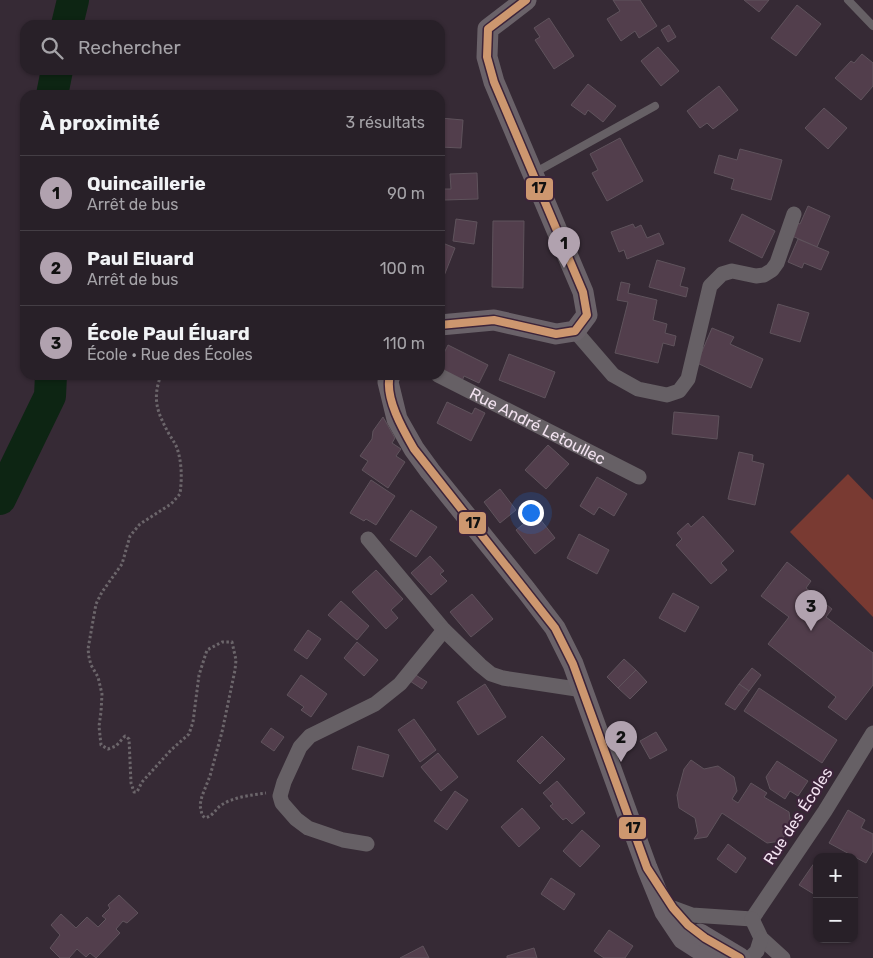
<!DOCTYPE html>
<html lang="fr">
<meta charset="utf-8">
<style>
body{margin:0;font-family:Rubik,sans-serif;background:#302830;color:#f1f3f6}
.controls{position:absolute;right:15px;bottom:15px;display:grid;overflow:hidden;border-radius:10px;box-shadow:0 1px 4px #0004}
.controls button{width:45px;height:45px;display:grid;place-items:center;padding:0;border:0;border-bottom:1px solid #443e45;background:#282028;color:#f1f3f6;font:25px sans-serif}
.you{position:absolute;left:530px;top:512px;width:18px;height:18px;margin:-12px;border:4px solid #fff;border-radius:50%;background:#1a73e8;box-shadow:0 0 0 8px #1a73e833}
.badge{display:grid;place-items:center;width:32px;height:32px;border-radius:50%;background:#b1a2af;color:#111;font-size:16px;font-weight:700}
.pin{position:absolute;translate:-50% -41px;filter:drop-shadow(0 1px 2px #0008)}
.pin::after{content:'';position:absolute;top:26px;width:18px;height:15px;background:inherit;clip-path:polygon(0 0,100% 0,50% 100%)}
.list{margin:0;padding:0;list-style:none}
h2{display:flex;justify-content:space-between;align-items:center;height:65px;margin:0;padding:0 20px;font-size:21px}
h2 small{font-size:16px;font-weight:400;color:#a5a3a8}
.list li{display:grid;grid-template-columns:32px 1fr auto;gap:15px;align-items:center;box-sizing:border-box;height:75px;padding:0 20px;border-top:1px solid #443e45}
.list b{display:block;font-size:19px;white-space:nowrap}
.list p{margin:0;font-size:16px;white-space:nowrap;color:#a5a3a8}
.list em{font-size:16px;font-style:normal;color:#a5a3a8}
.icon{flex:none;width:28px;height:28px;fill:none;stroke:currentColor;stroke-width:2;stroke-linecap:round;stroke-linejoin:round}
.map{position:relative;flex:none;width:873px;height:958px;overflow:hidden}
.search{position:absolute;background:#282028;box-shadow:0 1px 4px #0004;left:20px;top:20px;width:425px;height:55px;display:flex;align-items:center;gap:12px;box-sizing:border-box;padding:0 18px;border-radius:15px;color:#a5a3a8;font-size:19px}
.panel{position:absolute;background:#282028;box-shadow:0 1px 4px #0004;left:20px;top:90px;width:425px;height:290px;border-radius:15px}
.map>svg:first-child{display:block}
</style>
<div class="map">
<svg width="873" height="958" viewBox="0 0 873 958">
<rect width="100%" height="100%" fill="#362a35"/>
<polygon fill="#793a32" points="848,474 873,500 873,617 790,532"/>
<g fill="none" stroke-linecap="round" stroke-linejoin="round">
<g stroke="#0d2513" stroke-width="32">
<polyline points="67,25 73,0"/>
<polyline points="52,95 57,70"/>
<polyline points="0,499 50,396 51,375"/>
</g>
</g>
<g fill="#523e4c" stroke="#5f535c">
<polygon points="613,0 640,0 657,26 639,38 635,31 621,41 607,19 620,11"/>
<polygon points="744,0 769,0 759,12"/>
<polygon points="797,5 821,24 796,56 771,38"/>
<polygon points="549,18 574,56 554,69 535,40 540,37 534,28"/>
<polygon points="669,25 676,37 668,42 661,30"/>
<polygon points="658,47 679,71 661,86 641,61"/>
<polygon points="862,54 873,63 873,86 861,100 835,78 851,61 854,63"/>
<polygon points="588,84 616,106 603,122 588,110 585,115 571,105"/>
<polygon points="719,86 738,110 713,129 707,123 700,128 687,111"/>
<polygon points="824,108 847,128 828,149 805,128"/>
<polygon points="440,118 463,120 461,148 440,147"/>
<polygon points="620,138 643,181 607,201 592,173 598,170 590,154"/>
<polygon points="740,149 782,160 771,200 731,189 734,179 714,173 719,155 737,160"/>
<polygon points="477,173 478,199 444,200 444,189 451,189 450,174"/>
<polygon points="808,206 830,216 817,247 792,236 797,223 800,224"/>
<polygon points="742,214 775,231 762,258 729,241"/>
<polygon points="456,219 477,222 474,244 453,241"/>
<polygon points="493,221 524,221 523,288 492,287"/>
<polygon points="633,224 635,228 641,225 647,238 659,233 664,244 627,259 624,250 619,252 611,232"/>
<polygon points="798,239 829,252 821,270 804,263 802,268 788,262"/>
<polygon points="440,242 455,248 442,281 440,280"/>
<polygon points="657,260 685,268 680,286 688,288 686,297 649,287"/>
<polygon points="621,282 630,284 628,293 657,300 653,320 667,324 665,333 676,336 674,346 663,343 658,363 615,353 628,302 617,300"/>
<polygon points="778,304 809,313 800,342 770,333"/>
<polygon points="712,328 734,337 730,344 763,359 751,388 697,363"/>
<polygon points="448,345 488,365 479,383 464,376 462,381 440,370 440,361"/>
<polygon points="509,354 555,372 545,398 499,380"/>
<polygon points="447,402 472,414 475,408 485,413 471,441 437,423"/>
<polygon points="674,412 719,416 717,439 672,434"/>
<polygon points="383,417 395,438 392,443 401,449 396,456 405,462 388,488 362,470 368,461 360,456 372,439 373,431"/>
<polygon points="548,445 569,464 546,489 525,470"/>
<polygon points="739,452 753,455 752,461 764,464 755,505 728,499"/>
<polygon points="597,477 627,494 614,516 599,507 594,515 580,506"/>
<polygon points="371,480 395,496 376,525 366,519 364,521 350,513"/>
<polygon points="500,489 516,510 500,523 484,502"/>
<polygon points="411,510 437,527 416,557 390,540"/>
<polygon points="536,514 555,538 535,554 516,530"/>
<polygon points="703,516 734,551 721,563 727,570 711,584 676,545 682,539 677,533 688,523 691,527"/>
<polygon points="579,534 609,550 597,574 567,558"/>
<polygon points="430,556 444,571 440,574 447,581 431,595 411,573"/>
<polygon points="787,562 811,581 806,588 832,609 826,617 873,653 873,685 846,720 828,707 836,697 768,644 789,617 761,596"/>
<polygon points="376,570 403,599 391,610 398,618 386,629 352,592"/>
<polygon points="673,593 699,607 685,632 659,618"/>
<polygon points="472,594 493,619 471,637 450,612"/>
<polygon points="341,601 369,626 357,640 328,615"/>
<polygon points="308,630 321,639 307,659 294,650"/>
<polygon points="357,642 378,660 364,676 344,658"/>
<polygon points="624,659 636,670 618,688 607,677"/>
<polygon points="752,668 761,675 749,691 739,684"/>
<polygon points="636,670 647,682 630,699 618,688"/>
<polygon points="414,674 427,682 422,689 410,681"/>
<polygon points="301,675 327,694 311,717 301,710 304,707 287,695"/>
<polygon points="485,684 506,717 478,735 457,702"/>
<polygon points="739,684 749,691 735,710 725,704"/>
<polygon points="759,688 837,740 822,763 744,711"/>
<polygon points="414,719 436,750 420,762 398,730"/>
<polygon points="271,728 284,737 274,751 261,742"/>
<polygon points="656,732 667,750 650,759 640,741"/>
<polygon points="542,736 565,759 540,784 517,761"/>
<polygon points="358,746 389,755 383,777 352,769"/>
<polygon points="438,753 458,777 441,791 421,767"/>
<polygon points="691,760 704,769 718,766 734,777 737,791 732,799 738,803 751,783 767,793 764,797 789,812 791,826 781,841 767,843 722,813 707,837 694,839 698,833 695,818 679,808 677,795 684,769"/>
<polygon points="777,761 808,781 798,796 790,791 785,799 770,789 766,777"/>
<polygon points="557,781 585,813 572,824 566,818 563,820 550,806 553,804 543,793"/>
<polygon points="455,791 468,800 447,830 434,821"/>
<polygon points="522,808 540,828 519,847 501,827"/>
<polygon points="848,810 865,820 861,828 873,834 873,851 866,863 829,843"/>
<polygon points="582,830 600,846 580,867 563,851"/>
<polygon points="728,844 746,858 736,873 717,859"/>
<polygon points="817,859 817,896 799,885"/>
<polygon points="551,878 575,894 564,910 541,894"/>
<polygon points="119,895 138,913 127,923 123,921 116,929 120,933 96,958 90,953 86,957 77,949 69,958 60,958 50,948 60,935 51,925 61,914 76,928 87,917 98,927 106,919 102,916 110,908 108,905"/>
<polygon points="609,930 633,946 625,958 604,958 594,951"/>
<polygon points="423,946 429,958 400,958"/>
<polygon points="534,948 537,958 507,958 507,956"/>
</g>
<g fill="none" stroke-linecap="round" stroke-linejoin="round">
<path stroke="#6c666b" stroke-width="3" stroke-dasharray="2.5 2.5" stroke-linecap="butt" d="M161,375C152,399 157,412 169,434C172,439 175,443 177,448C182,463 182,478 180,494L171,504L140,524L130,536L122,564L102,592L96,604L88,649L89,657L91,665L98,677L102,694L101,712L99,726L101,745L108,749L116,746L125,736L129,739L131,783L134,792H137L142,782L171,750L189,734L193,722L199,675L207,650L222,642H232L236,660L235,670L222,732L210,776L202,796L200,805L202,815L205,818C213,816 215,810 220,806C232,797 252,795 266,793"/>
<g stroke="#666065" stroke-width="8">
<polyline points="848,0 873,26"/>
<polyline points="534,173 655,106"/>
</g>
<g stroke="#666065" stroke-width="15">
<polyline points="575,331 613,375 638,389 667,395 679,391 688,379 710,286 722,274 732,271 756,276 764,275 772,270 777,263 794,214"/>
<path id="s1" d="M438,375L639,477"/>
<polyline points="368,539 444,630 480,665 491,674 503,678 583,690"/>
<polyline points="367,844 343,840 308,828 296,819 282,803 280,796 284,782 300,747 310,736 375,704 400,684 444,630"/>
<polyline points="673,908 692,915 752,919"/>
<polyline points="752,919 825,811 873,733"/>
<polyline points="752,919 761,938 783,958"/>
<polyline points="750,958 757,951 761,938"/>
</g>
<g stroke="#6a6269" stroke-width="21">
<polyline points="440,325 494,320 556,334 575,331 587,315 583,292 494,82 487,57 488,29 526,0"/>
<polyline points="390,375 388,382 397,419 414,449 430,471 526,590 555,628 573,664 647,868 665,912 683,939 713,958"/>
<polyline points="700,934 740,958"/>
</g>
<g stroke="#3c243a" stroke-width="11">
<g id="bus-1">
<polyline points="440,325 494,320 556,334 575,331 587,315 583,292 494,82 487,57 488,29 526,0"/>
<path d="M390,375C384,397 403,430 414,449L555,628L573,664L647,868L673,908L688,925L705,938L740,958"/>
</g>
</g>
<use href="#bus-1" stroke="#cd976f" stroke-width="8"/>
</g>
<g text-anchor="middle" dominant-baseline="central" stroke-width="4.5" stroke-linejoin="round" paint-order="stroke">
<g font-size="16" fill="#f3e3f1" stroke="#3c243a">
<text stroke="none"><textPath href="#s1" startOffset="112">Rue André Letoullec</textPath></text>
<text transform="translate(798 816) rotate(-57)">Rue des Écoles</text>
</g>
</g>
<g stroke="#3c243a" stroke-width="2">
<rect x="525" y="177" width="29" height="24" rx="5" fill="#cd976f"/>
<rect x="458" y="511" width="29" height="24" rx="5" fill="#cd976f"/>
<rect x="618" y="816" width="29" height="24" rx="5" fill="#cd976f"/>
</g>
<g font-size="14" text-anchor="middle" font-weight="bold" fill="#111">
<text x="539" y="193">17</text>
<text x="473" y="528">17</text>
<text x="633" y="833">17</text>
</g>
</svg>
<div class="controls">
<button>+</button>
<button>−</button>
</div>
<div class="you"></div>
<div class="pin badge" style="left:564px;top:268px">1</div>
<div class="pin badge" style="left:621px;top:762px">2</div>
<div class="pin badge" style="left:811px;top:631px">3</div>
<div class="search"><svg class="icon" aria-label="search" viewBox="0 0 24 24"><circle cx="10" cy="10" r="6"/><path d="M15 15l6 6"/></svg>Rechercher</div>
<section class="panel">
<h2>À proximité<small>3 résultats</small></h2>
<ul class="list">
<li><span class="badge">1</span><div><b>Quincaillerie</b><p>Arrêt de bus</p></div><em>90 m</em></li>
<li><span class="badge">2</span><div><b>Paul Eluard</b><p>Arrêt de bus</p></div><em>100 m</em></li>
<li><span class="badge">3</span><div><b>École Paul Éluard</b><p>École · Rue des Écoles</p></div><em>110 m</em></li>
</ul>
</section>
</div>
